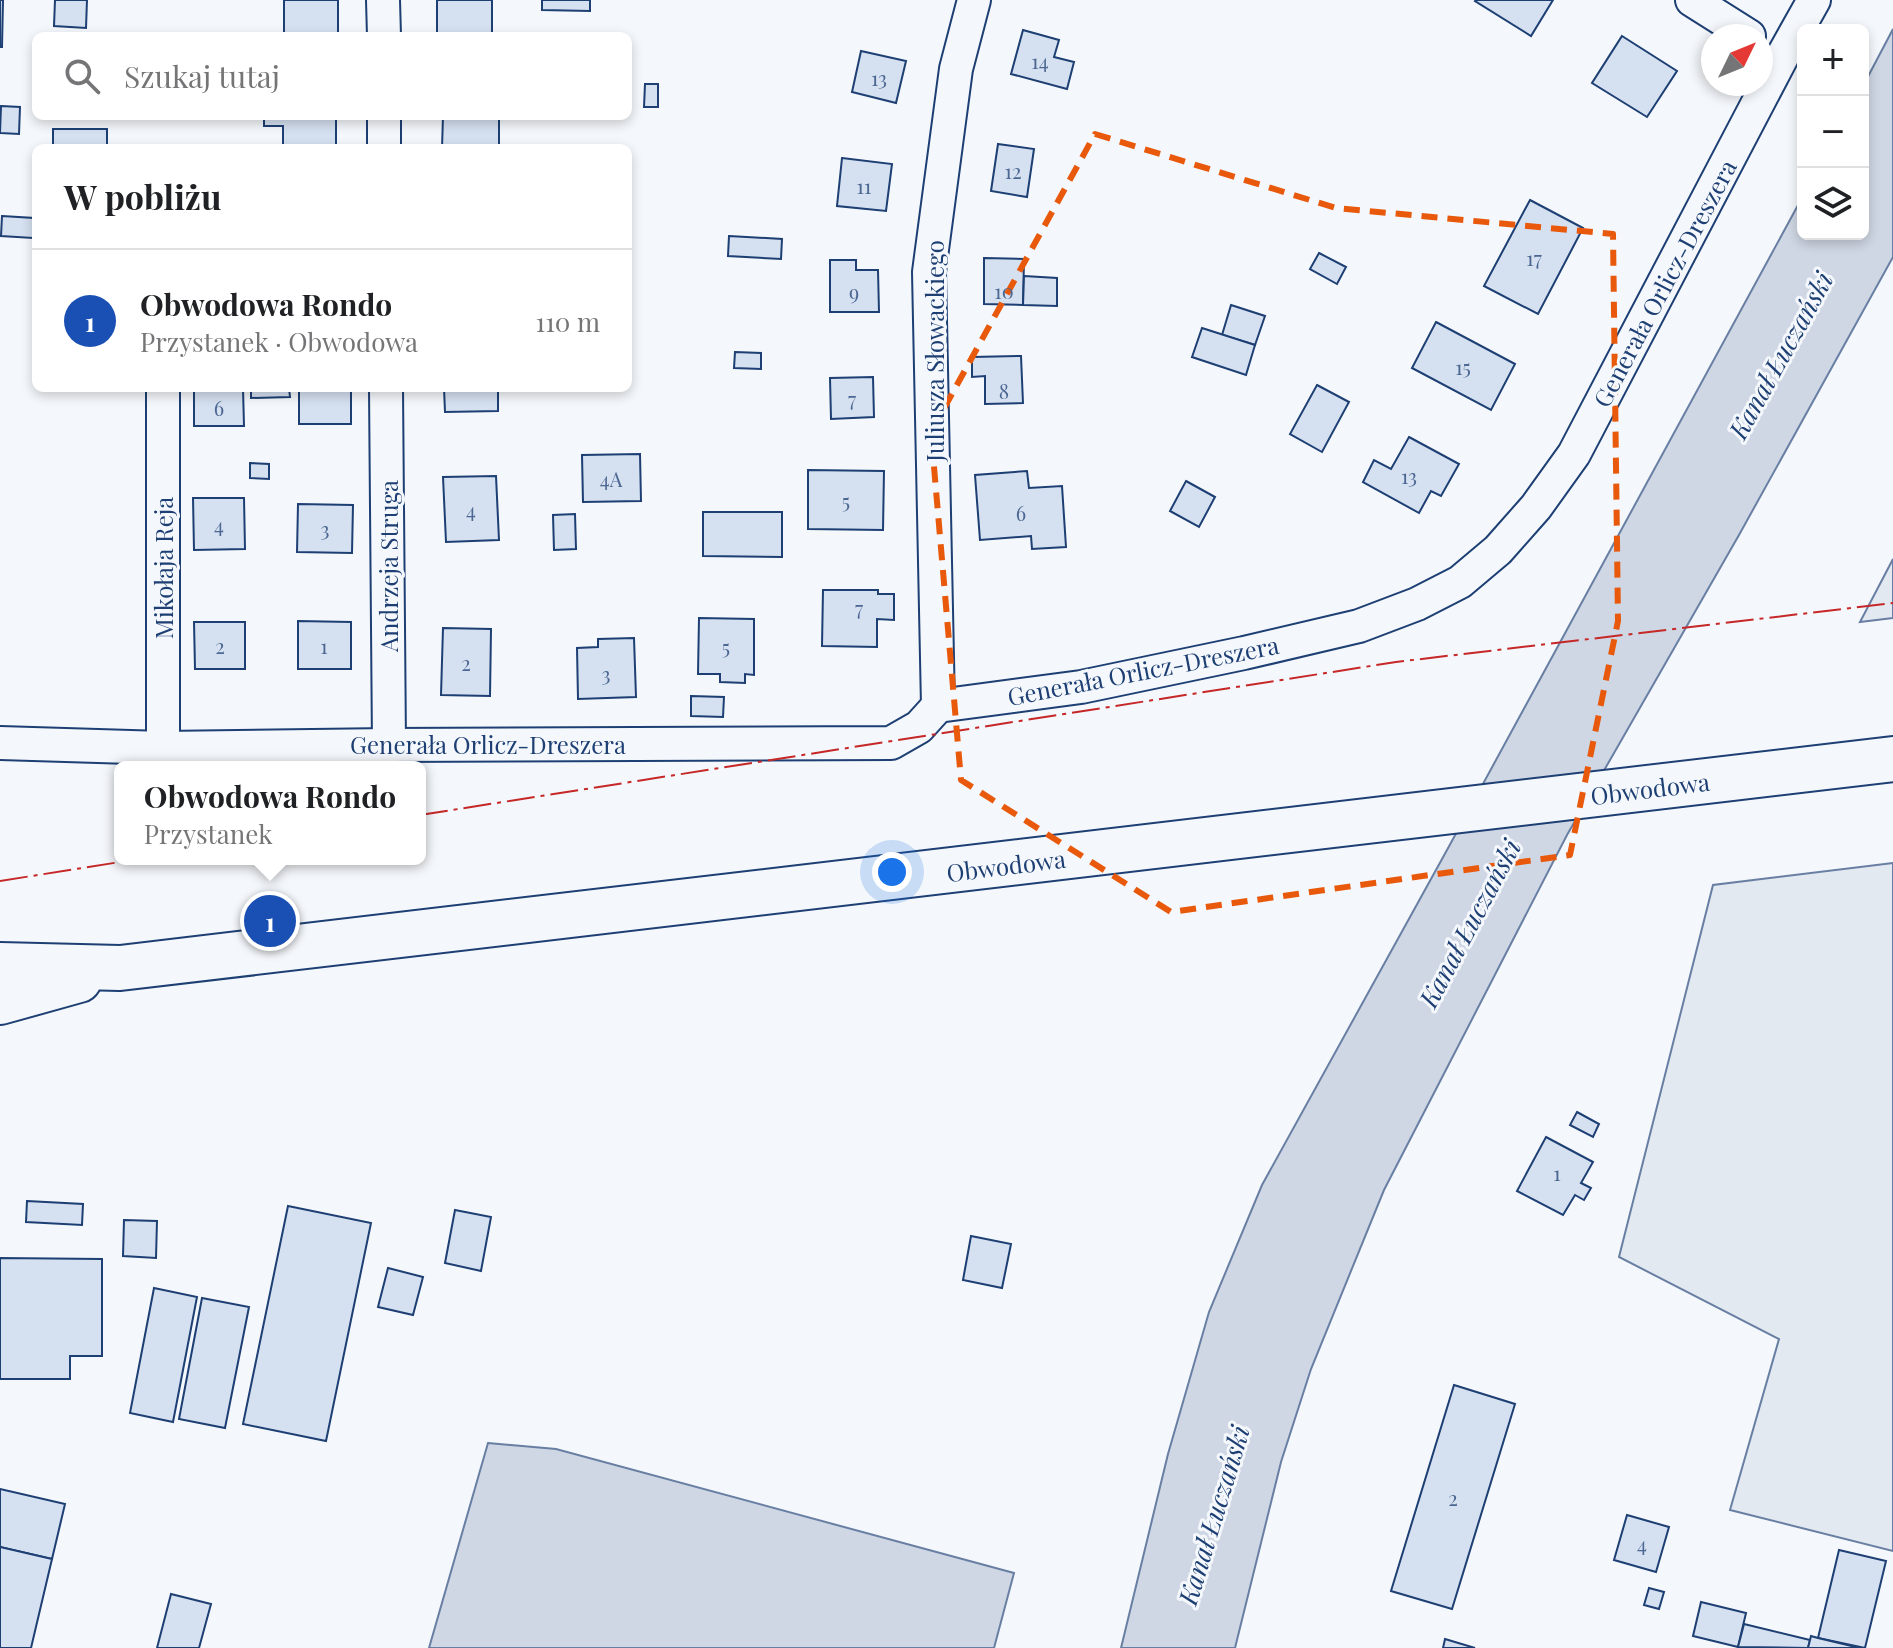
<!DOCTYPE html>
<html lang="pl">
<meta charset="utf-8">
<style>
body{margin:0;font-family:"Playfair Display",serif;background:#f6f6f6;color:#202124}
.controls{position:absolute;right:24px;top:24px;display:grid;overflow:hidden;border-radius:12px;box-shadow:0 4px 12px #0003}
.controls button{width:72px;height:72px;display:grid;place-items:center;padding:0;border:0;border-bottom:2px solid #e0e0e0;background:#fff;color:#202124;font:40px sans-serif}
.compass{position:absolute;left:1701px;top:24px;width:72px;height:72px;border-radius:50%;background:#fff;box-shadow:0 4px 12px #0003;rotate:47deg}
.you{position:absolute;left:892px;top:872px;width:28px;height:28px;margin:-20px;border:6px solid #fff;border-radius:50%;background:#1a73e8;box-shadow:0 0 0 12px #1a73e833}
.badge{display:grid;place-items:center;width:52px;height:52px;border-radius:50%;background:#2563eb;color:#fff;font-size:26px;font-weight:700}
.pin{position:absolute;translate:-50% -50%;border:4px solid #fff;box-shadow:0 2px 8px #0006}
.popup{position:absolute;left:114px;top:761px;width:312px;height:104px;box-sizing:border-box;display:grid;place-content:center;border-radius:12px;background:#fff;filter:drop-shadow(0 2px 6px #0005);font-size:26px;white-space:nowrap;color:#757577}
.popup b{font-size:30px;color:#202124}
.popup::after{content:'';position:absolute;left:50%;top:100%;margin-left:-16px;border:16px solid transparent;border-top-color:#fff}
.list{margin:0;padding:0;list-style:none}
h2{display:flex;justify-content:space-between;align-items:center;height:104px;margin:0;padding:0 32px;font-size:34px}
h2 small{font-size:26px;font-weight:400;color:#757577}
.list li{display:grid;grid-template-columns:52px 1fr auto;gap:24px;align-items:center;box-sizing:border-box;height:144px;padding:0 32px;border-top:2px solid #e0e0e0}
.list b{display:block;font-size:30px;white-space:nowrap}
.list p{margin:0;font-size:26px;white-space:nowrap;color:#757577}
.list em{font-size:26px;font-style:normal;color:#757577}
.icon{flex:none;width:44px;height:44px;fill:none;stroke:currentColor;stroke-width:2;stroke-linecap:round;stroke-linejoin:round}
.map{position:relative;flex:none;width:1893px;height:1648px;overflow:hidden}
.search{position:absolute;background:#fff;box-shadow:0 4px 12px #0003;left:32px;top:32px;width:600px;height:88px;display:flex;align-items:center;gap:20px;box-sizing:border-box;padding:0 28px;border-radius:12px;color:#757577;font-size:30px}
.panel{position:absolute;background:#fff;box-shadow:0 4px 12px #0003;left:32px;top:144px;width:600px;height:248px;border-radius:12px}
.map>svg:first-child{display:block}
</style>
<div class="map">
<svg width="1893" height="1648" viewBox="0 0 1893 1648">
<rect width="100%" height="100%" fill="#f4f7fb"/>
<g fill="#e3e9f0" stroke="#687fa3" stroke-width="2">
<polygon points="1893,559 1893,618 1860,622"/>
<polygon points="1893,863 1893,1551 1730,1510 1779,1339 1619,1257 1713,885"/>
</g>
<g fill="#cfd7e4" stroke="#687fa3" stroke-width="2">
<polygon points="1893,29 1893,257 1739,535 1567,835 1384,1190 1311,1369 1281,1462 1235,1648 1121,1648 1168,1454 1209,1312 1262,1185 1447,850 1803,196 1803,234 1863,234 1863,86"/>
<polygon points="488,1443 556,1449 1014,1573 994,1648 429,1648"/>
</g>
<g fill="#d5e0f0" stroke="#1d3f73" stroke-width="2">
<polygon points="0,0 3,0 2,47 0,47"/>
<polygon points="55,0 87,0 86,28 54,26"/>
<polygon points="284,0 338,0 338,36 276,36 276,34 284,34"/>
<rect x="437" y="0" width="55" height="36"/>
<polygon points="542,0 590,0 590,11 542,10"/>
<polygon points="1476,0 1553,0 1531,36 1475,1"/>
<polygon points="1023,30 1059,40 1054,57 1074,62 1067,89 1011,74"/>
<polygon points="1622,36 1677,71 1647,117 1592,83"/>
<polygon points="861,51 906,61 896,103 852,92"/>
<polygon points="645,84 658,84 658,107 644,107"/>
<polygon points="1,106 20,107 19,134 0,133"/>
<polygon points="264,116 336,116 336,148 283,148 283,126 264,126"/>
<polygon points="443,116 516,116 516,118 499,117 499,148 442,148"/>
<polygon points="53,129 107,129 107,146 118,146 118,148 53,148"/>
<polygon points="998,144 1034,149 1027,197 991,191"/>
<polygon points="842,158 892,164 886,211 837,206"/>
<polygon points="1530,200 1583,228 1538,314 1484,286"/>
<polygon points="2,216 34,218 33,238 1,236"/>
<polygon points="729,236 782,239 781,259 728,256"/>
<polygon points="1319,253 1346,267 1337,284 1310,269"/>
<polygon points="984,258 1024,259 1023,305 984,304"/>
<polygon points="830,260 856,260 856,270 878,270 879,312 830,312"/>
<polygon points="1024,276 1057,278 1057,306 1023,305"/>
<polygon points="1231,305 1265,316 1255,345 1222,335"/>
<polygon points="1436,322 1515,364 1491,410 1412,368"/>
<polygon points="1202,328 1255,345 1246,375 1192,357"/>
<polygon points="735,352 761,353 761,369 734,368"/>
<polygon points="1021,356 1023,403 985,404 985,376 972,377 972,357"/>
<polygon points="873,377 874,417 831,419 830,378"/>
<polygon points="1317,385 1349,402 1322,452 1290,434"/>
<polygon points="194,388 243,388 244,426 194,426"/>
<polygon points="251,388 289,388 290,397 251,398"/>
<rect x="299" y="388" width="52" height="36"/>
<polygon points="444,388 498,388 498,411 445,412"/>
<polygon points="1409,437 1459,464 1441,496 1431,491 1419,513 1363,482 1374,460 1391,469"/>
<polygon points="640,454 641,501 583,502 582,455"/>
<polygon points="250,463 269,464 269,479 250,478"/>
<polygon points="808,470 884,471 883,530 808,529"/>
<polygon points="1027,471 1029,488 1062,486 1066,547 1032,549 1031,536 980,540 975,475"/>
<polygon points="496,476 499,540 446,542 443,477"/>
<polygon points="1186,481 1215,497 1199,527 1170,511"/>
<polygon points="193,498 244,498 245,549 194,550"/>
<polygon points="298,504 353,505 352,553 297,552"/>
<polygon points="703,512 782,512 782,557 703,556"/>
<polygon points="575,514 576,549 554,550 553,515"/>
<polygon points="823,590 878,590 878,594 894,594 894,620 877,619 877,647 822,646"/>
<polygon points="699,618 754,619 754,675 745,674 745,683 720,682 720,674 698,674"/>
<polygon points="298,621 351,622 351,669 298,669"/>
<polygon points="194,622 245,622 245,669 195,669"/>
<polygon points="443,628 491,629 490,696 441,695"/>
<polygon points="634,638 636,697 578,699 577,648 598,647 598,639"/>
<polygon points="691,696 724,697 723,717 691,716"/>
<polygon points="1577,1112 1599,1124 1593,1137 1570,1125"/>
<polygon points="1546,1137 1593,1162 1581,1183 1591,1188 1584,1200 1575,1195 1563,1215 1517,1191"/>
<polygon points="27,1201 83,1204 82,1225 26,1222"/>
<polygon points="288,1206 371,1223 326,1441 243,1424"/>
<polygon points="455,1210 491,1217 481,1271 445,1263"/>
<polygon points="124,1220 157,1221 156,1258 123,1256"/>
<polygon points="971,1236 1011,1244 1002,1288 963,1280"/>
<polygon points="0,1258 102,1259 102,1356 70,1356 70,1379 0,1379"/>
<polygon points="388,1268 423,1277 413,1315 378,1307"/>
<polygon points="154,1288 197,1297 173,1422 130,1413"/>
<polygon points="202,1298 249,1307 225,1428 179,1419"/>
<polygon points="1454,1385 1515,1404 1452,1609 1391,1591"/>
<polygon points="0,1489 65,1504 52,1559 0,1547"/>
<polygon points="1627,1515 1669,1527 1656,1572 1614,1560"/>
<polygon points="0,1547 52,1559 31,1648 0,1648"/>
<polygon points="1839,1550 1886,1561 1865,1648 1818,1638"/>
<polygon points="1649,1588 1664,1592 1659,1609 1644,1605"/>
<polygon points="171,1594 211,1604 199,1648 157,1648"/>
<polygon points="1701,1602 1746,1613 1738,1647 1693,1636"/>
<polygon points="1744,1624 1810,1640 1808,1648 1738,1647"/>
<polygon points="1811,1636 1818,1638 1860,1648 1808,1648"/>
<polygon points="1445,1639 1475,1648 1443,1648"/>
</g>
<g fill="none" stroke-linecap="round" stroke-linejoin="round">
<g stroke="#1d3f73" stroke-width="36">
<g id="minor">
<polyline points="383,0 384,36"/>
<polyline points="1692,0 1749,36"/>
<polyline points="384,116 384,148"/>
<polyline points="386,388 389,745"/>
<polyline points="938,706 929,272 956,69 974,0"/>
<polyline points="0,743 163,748 389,745 891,743 919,727 938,706 1081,687 1244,653 1359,626 1417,604 1460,582 1498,550 1536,507 1574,454 1782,57 1814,0"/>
<polyline points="163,748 163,388"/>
</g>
</g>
<g stroke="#1d3f73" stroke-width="48">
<g id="primary">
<polyline points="0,965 120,968 1893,759"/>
<polyline points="0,1002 79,980"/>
</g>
</g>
<use href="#minor" stroke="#f4f7fb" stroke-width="32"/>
<use href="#primary" stroke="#f4f7fb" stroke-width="44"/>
<g stroke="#c62828" stroke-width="2" stroke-dasharray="28 6 4 6" stroke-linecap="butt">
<polyline points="420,815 1396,662 1893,603"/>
<polyline points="0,881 139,859"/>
</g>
</g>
<path fill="none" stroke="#e8590c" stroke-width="6" stroke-dasharray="16 10" stroke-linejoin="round" d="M1095,134L1336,208L1613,234L1618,621L1570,855L1171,912L961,780L931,432Z"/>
<g text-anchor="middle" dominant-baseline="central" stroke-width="6" stroke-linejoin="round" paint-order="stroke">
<g font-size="20" fill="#4b6792">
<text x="1040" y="60">14</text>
<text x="879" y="77">13</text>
<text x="1013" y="170">12</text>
<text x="864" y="185">11</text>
<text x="1534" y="257">17</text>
<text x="1004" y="290">10</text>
<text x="854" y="291">9</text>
<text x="1463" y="366">15</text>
<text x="1004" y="390">8</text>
<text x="852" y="398">7</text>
<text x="219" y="407">6</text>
<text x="1409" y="475">13</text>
<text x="611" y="478">4A</text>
<text x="846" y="500">5</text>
<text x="471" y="509">4</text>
<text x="1021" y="512">6</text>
<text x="219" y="524">4</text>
<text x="325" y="528">3</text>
<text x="859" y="607">7</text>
<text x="220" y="645">2</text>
<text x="324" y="645">1</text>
<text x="726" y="646">5</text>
<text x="466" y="662">2</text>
<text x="606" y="673">3</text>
<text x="1557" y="1172">1</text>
<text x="1453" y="1497">2</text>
<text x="1642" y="1543">4</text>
</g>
<g font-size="24" fill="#1d3f73" stroke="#f4f7fb">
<text transform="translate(1664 283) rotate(-62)">Generała Orlicz-Dreszera</text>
<text transform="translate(934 351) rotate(-90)">Juliusza Słowackiego</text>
<text transform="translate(388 566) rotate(-90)">Andrzeja Struga</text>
<text transform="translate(163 568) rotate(-90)">Mikołaja Reja</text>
<text transform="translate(1143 670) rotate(-11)">Generała Orlicz-Dreszera</text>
<text x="488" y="744">Generała Orlicz-Dreszera</text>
<text transform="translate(1650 788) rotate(-7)">Obwodowa</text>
<text transform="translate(1006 865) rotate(-7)">Obwodowa</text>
</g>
<g font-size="26" font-style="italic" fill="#1d3f73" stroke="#f4f7fb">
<text transform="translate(1780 355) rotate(-61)">Kanał Łuczański</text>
<text transform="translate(1469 923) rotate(-62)">Kanał Łuczański</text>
<text transform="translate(1213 1515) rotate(-73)">Kanał Łuczański</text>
</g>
</g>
</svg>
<div class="controls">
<button>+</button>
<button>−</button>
<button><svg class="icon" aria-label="layers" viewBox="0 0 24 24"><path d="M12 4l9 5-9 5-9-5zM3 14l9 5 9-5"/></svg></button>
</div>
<svg class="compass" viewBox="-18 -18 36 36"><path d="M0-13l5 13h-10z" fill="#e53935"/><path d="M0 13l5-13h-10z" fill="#757577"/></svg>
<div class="you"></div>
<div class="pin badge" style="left:270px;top:921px;background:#1a4fb4">1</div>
<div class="popup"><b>Obwodowa Rondo</b>Przystanek</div>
<div class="search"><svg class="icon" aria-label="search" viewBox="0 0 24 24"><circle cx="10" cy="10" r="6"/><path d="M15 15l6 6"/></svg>Szukaj tutaj</div>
<section class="panel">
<h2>W pobliżu<small></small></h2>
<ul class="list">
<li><span class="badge" style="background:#1a4fb4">1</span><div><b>Obwodowa Rondo</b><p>Przystanek · Obwodowa</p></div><em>110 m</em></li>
</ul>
</section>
</div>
